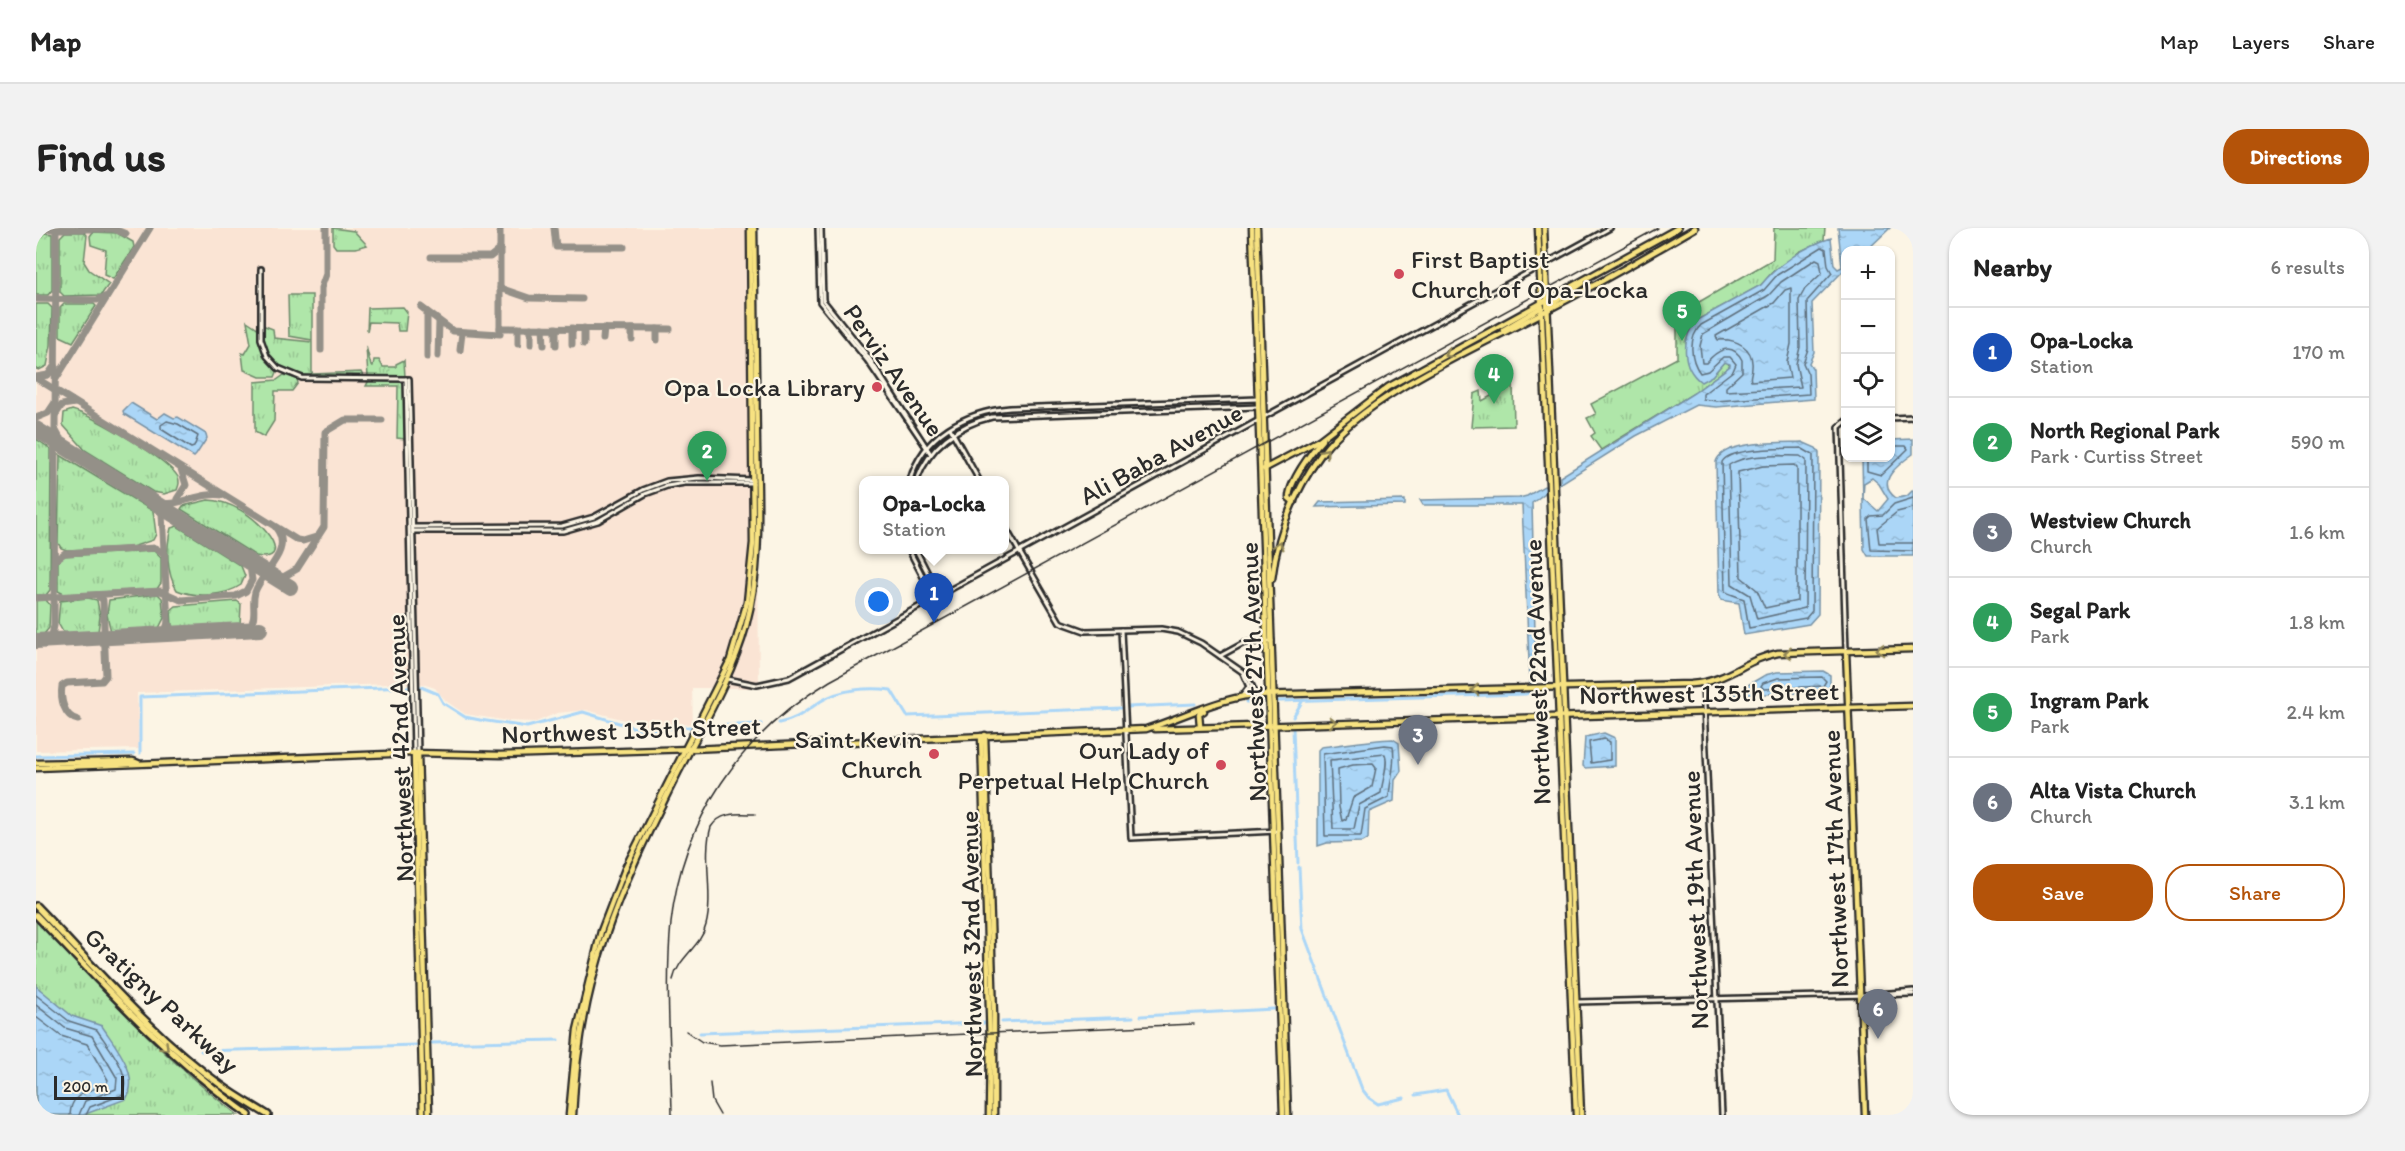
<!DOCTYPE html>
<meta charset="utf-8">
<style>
body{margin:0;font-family:Itim,sans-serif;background:#f2f2f2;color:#222}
.controls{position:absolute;right:18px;top:18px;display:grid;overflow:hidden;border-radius:12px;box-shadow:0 2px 4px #0004}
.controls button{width:54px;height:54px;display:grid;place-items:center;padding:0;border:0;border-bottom:2px solid #e0e0e0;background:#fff;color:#222;font:30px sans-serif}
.scale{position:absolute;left:18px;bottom:15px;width:70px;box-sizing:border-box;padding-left:6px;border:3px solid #2b2b2b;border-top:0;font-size:16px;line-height:21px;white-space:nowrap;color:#2b2b2b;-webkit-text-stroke:4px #fcf5e5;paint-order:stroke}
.you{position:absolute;left:843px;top:374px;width:21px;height:21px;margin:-15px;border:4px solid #fff;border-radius:50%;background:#1a73e8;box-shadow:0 0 0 9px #1a73e833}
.badge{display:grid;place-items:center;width:39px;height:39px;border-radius:50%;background:#b45309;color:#fff;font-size:20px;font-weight:700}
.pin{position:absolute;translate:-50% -50px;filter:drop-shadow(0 2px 3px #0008)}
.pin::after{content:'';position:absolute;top:32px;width:21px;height:18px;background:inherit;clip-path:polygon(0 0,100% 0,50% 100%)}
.popup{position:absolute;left:823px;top:248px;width:150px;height:78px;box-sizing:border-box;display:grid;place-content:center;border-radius:12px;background:#fff;filter:drop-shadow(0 2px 4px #0005);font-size:20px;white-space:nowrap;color:#767676}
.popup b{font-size:22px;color:#222}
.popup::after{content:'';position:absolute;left:50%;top:100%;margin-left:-12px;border:12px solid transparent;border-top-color:#fff}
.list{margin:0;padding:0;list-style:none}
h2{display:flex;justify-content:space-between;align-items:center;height:78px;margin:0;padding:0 24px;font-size:26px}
h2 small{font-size:20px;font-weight:400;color:#767676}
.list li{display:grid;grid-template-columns:39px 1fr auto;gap:18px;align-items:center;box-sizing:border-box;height:90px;padding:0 24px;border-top:2px solid #e0e0e0}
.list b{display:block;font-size:22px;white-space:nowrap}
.list p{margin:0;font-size:20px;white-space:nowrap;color:#767676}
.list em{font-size:20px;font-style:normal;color:#767676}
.actions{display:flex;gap:12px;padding:18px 24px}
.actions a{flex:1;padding:14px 0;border:2px solid #b45309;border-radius:24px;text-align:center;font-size:21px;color:#b45309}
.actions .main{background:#b45309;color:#fff}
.icon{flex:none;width:33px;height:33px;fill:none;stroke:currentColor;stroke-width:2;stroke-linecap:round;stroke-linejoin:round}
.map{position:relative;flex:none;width:1877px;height:887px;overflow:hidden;border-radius:24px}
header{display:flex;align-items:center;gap:36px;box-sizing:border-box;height:84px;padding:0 30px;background:#fff;border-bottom:2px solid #e0e0e0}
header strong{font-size:28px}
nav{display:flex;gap:33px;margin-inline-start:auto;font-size:21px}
.intro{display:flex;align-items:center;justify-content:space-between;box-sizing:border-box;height:144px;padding:0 36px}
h1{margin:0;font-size:42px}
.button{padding:15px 27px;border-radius:24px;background:#b45309;color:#fff;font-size:21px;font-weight:700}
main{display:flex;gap:36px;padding:0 36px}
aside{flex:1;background:#fff;border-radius:24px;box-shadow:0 2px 4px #0004}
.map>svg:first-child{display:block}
</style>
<header>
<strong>Map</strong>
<nav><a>Map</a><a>Layers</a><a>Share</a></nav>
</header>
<div class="intro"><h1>Find us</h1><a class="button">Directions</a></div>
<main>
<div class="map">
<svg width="1877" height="887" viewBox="0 0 1877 887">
<defs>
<pattern id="grass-tufts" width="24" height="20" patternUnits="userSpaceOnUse" patternTransform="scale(1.5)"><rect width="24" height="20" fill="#afe6a9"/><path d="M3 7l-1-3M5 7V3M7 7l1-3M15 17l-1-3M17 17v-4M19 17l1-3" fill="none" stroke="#97c592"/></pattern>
<pattern id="water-ripples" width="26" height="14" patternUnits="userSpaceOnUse" patternTransform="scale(1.5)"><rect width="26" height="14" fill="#abd6f7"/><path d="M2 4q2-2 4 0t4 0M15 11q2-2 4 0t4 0" fill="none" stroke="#93b8d4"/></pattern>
</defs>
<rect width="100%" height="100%" fill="#fcf5e5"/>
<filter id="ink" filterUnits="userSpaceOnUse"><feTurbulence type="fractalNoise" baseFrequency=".0167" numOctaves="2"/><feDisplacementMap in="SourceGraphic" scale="12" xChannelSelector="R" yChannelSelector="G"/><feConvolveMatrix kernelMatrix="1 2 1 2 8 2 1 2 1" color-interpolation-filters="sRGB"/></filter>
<g filter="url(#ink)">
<polygon fill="#fae4d4" points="0,0 720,0 723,460 656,460 657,496 613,498 550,482 521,485 500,494 472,493 429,486 410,473 399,460 383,455 101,465 103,521 0,523"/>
<g fill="url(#grass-tufts)" stroke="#6d886a" stroke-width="1.5">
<polygon points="297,0 318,3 331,17 320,20 300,20 297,16"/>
<polygon points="1738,0 1789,0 1788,12 1763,24 1748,37 1738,42 1725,57 1661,92 1653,100 1651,126 1676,148 1688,134 1691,134 1694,138 1658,165 1565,222 1555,208 1559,205 1551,190 1560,186 1555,176 1641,130 1641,94 1655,94 1656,78 1734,33 1737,31"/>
<polygon points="0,4 16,6 16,62 12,67 0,67"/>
<polygon points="29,4 48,4 51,7 48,34 53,42 73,56 65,67 28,68 24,64 24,9"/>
<polygon points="57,4 81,5 97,14 98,19 77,51 68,47 70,22 55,17 54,8"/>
<polygon points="252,67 276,67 276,112 253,108"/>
<polygon points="0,76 12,76 16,80 15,117 11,138 3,142 0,141"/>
<polygon points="28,76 58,76 60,78 37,114 24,108 24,80"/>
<polygon points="367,79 371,84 369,103 362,103 361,95 333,94 331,103 332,80"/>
<polygon points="211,93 223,101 227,123 241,144 239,149 224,149 208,142 206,125 209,126 215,116"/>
<path d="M229,98L237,101L238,110L276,114V146L325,144L327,148C318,151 305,149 294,149C261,149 227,141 226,101Z"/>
<polygon points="330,118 335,138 337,138 338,132 343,132 347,139 360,139 360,136 368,132 369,149 332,149"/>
<polygon points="248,147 261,151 262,155 256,163 239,163 238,193 228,209 219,204 219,154 241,152"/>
<polygon points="333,152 363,153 368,156 369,211 361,210 362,158 330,158"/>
<polygon points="1477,156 1478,198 1435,199 1438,166 1445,163 1446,173"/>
<path d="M36,182C55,187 132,231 142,249C144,254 143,257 141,262L128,266L117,264L49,222L27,197L28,185Z"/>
<polygon points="0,211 15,221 14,362 10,367 0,367"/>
<polygon points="24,227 117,283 120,306 117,312 96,319 31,322 25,320 22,315"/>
<path d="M172,272C217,273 266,337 220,328L145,281L147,278Z"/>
<path d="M141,298L205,338L209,348L205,357C189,368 159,370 141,362C130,345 130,319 135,300Z"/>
<polygon points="118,323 125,330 125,355 121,361 28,366 22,363 22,334 26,328"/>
<polygon points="122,366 126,370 128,390 123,400 75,404 71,387 73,372"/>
<polygon points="52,370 61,372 64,388 62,404 33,406 27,404 22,395 24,373"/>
<polygon points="0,372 10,372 14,377 13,400 8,406 0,408"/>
<polygon points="201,373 205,376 204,397 141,400 136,398 135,382 140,378"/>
<path d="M0,693C65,760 127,831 202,887H0Z"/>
</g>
<g fill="url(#water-ripples)" stroke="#7892a5" stroke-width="1.5" fill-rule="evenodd">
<path d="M1802,0H1854L1831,22H1810L1809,41L1776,75L1778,124L1773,135L1777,141L1778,171L1680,179L1660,177L1600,208L1524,256V249L1658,165L1694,138V136L1688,134L1676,148L1665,154C1645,139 1645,110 1661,92L1725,57C1741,37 1769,18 1795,10L1798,37L1802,41L1806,39Z"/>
<polygon points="95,175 121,191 129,185 138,190 142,189 170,206 171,210 160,227 158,229 88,186 87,183"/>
<path d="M1877,211V226C1863,236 1838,254 1860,270L1871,268L1877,262V328H1832L1828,321L1826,230H1854L1855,212ZM1836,250L1843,256L1852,271L1842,283L1827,270L1828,255Z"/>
<path d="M1766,214L1780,220L1783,225L1782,386L1773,396L1708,407L1703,375L1685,372L1683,366L1680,234C1686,212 1746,215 1766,214Z"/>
<polygon points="1508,258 1510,259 1509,265 1496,275 1500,448 1499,455 1494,455 1486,277 1387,277 1384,272 1483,270 1491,268"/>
<polygon points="1369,272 1369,277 1280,279 1284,274"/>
<polygon points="1787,443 1794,447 1794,464 1695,467 1729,447 1741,444"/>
<polygon points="1568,505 1579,510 1579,538 1549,540 1547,538 1549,509"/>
<path d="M1357,511L1363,515L1365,543L1359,552L1358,573L1333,584L1332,611L1327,614L1291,615L1282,618V522L1285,519C1310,516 1333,512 1357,511Z"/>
<path d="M0,758L36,788L66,798C79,818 105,847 90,871L47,887H0Z"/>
</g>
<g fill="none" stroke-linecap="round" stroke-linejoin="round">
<g stroke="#5e6f7d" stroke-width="1.5">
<path d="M1786,19L1790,21L1792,38L1796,45L1771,73L1772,121L1767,135L1772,146L1773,166L1680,173L1667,171V166L1697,143L1700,136L1694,129H1687L1672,143L1664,145C1654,131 1652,110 1665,97L1728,62L1741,47Z"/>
<path d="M1780,31L1784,33L1786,45L1769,61L1763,72L1764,119L1760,136L1765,159L1690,163V159L1706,144V132C1696,113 1681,122 1670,135H1666L1664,118L1667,106L1733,67L1745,54Z"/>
<path d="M1755,60V116L1751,134L1754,150L1715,153C1713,148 1716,146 1716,139C1718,119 1699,110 1682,112L1680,108L1738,75L1749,62Z"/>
<polygon points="131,193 142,196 162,208 158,219 155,220 125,201 125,197"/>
<path d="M1765,220L1777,227L1776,383L1770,390L1713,400L1708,371L1689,364L1686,234C1694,219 1748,221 1765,220Z"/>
<path d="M1764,228L1770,232L1769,380L1721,391L1714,367L1696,356L1693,237C1711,225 1743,228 1764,228Z"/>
<polyline points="1831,230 1831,243 1845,247 1872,221 1870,218 1854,218"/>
<polygon points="1758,237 1761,240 1761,373 1729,380 1721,362 1705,349 1702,244 1727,238"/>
<polyline points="1877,270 1858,276 1847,287 1835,288 1832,291 1835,322 1877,323"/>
<polyline points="1877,280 1861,284 1841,300 1843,315 1877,315"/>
<polygon points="1786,449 1790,453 1787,458 1728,461 1725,458 1727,455 1742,450"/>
<polygon points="1568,511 1574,514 1574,532 1555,535 1553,514"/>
<path d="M1349,517L1357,518C1360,537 1354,551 1353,569L1329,581L1325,608H1289L1287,526Z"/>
<path d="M1349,526C1353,536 1346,553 1345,565L1323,577L1318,601H1297L1294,532Z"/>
<polygon points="1317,537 1337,536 1340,540 1336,559 1317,570 1310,591 1306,593 1303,579 1302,541"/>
<path d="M0,767L33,793L61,802C72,819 97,846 86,867L54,879L50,887"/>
<polyline points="0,777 29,800 56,808 81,850 80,861 49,873 43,887"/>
<path d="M0,789L25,808L51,816L72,852L70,856C53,864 35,864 34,887"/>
</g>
<g stroke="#abd6f7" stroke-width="3">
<polyline points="385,459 402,466 407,475 429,489 444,492 491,499 547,484 606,502 654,499"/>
<polyline points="1210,474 1490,466 1496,463 1497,455"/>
<polyline points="1091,479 1159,476"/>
<polyline points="1257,489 1267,472"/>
<path d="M743,495C761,492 770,483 785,473C804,461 833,459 855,462L871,488L1085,480"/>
<polyline points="673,498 725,496"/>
<polyline points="1257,500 1262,635"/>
<polyline points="104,525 104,469 373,459"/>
<polyline points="0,528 98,526"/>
<polyline points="1263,639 1266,701 1326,861 1333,870 1342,876 1368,870"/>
<polyline points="1105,788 1238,781"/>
<polyline points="966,794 1097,789"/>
<polyline points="664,805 948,795"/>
<polyline points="396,815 522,812"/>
<polyline points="165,823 381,817"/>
<polyline points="1380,867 1410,862 1422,887"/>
</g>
<g stroke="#949088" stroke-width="7">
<polyline points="518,0 520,19 588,19"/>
<polyline points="0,1 78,1 90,6"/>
<polyline points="395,29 454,29 464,21"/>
<polyline points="464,60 493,70 546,71"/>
<polyline points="0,71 61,72 71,68"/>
<polyline points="385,79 417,103 464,106 464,0"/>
<polyline points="391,84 391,129"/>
<polyline points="464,100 634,101"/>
<polyline points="495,100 495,116"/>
<polyline points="507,100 508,117"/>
<polyline points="520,100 520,117"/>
<polyline points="536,100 536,116"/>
<polyline points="548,100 548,116"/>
<polyline points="596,101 596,111"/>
<polyline points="621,101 621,112"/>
<polyline points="567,111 568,100"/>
<polyline points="482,116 482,100"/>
<polyline points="285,122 285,60 290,46 290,0"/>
<polyline points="424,122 426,105"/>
<polyline points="402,128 403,94"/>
<polyline points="0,149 12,147 19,137"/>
<polyline points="0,150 261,312 267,313 280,309"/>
<polyline points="20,151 114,0"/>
<polyline points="20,186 26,177 39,175"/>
<polyline points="0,190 12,185 18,176"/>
<polyline points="20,203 26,214 37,224"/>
<polyline points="141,271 150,257 145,241"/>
<path d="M118,274C140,281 164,263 187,267"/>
<polyline points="121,276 126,286 132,395 129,403 124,406"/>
<polyline points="19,332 29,325 119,320 128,326"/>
<polyline points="242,352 261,341 288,299 289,204 309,192 346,192"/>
<polyline points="0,370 125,363 145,372 200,368 210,363 216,352 214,338 207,330"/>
<polyline points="132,395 135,402 141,405"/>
<path d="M213,402C222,386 215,378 219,364C226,343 258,323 240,300"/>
<polyline points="7,413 16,407 18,398 20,0"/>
<path d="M42,492C28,489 24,471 26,458L31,455L66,453L70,448L67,372L61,367"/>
</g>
<g stroke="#949088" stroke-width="16">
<polyline points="0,201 254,359"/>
<polyline points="0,413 224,401"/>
</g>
<g stroke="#2b2b2b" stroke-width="8">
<g id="minor">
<polyline points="782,0 784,74 831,132 895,226"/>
<polyline points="785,0 787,72 833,130 894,225"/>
<polyline points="225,41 225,111 231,128 242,140 266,150 370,151"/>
<polyline points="370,151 378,525"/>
<polyline points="373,151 382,525"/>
<polyline points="1228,189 1574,0"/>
<polyline points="1854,190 1877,189"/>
<polyline points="1810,193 1803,199 1810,423"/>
<polyline points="914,200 943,252"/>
<path d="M874,252C887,207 929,184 974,180L1222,171"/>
<path d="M881,252C893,219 921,197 956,189L1222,179"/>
<polyline points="968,297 1024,394 1049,403 1125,401 1142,404 1165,415 1211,447 1220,467"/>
<polyline points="377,299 526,298 558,289 607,262 631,253 663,250 717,252"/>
<polyline points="377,303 527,303 562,293 609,266 631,258 649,255 717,255"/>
<polyline points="873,322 898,370"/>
<polyline points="880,322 903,367"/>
<polyline points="1085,402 1095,610 1242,603"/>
<polyline points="1184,428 1208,415 1236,413"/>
<polyline points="691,451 721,457 753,450 1223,192"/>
<polyline points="1667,455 1686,887"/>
<polyline points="1207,467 1213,459 1207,445"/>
<polyline points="1843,766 1877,763"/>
<polyline points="1540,774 1877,766"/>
</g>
</g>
<g stroke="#2b2b2b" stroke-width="9">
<g id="major">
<polyline points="1216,0 1247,887"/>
<polyline points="1221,0 1252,887"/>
<polyline points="1502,0 1540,887"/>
<polyline points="1508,0 1545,887"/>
<polyline points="1512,78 1547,55"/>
<polyline points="1467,102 1506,79"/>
<polyline points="1228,241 1283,212 1352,159 1642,0"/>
<path d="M1258,274L1253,270C1253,254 1275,224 1286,212"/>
<path d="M1236,351C1241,306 1259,262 1286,225C1329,168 1440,120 1504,86C1556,59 1608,30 1659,0"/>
<polyline points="1810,423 1829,887"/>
<polyline points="1164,498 1163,486 1168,483"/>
<polyline points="1119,501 1877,478"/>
<polyline points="949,507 958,788 958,887"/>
<polyline points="945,508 954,815 953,887"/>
<polyline points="378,525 387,887"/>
<polyline points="382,525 393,887"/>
<polyline points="0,535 97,533 102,535"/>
<path d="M0,540L378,525L464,527L655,521L1110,501C1145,490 1179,472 1216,467L1655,456C1694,453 1707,432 1742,425L1877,421"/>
<polyline points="533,887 541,802 565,703 590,638 694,432 711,374 717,315 714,0"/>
<path d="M537,887C543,750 582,664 642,545C666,498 696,449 710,398C726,339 722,278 721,218C720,145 719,73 718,0"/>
</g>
</g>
<g stroke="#2b2b2b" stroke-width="10">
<g id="highway">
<path d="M0,678C59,739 116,808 185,857C200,868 216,877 232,887"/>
<path d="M0,687C68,758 133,830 213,887"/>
</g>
</g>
<use href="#minor" stroke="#fcf5e5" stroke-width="3"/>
<use href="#major" stroke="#f7e281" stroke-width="4.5"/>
<use href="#highway" stroke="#f7e281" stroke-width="5"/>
<g stroke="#2b2b2b" stroke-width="1.5">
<path d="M637,752C642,729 665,719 670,697C678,667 666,628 675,599C685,583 703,586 719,586"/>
<polyline points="650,803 666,814 684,817 1158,796"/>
<polyline points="674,855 676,873 684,887"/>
<path d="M636,887C635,824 629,758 635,695C646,592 705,506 794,453L1622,0"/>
</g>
</g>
<defs><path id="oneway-chevron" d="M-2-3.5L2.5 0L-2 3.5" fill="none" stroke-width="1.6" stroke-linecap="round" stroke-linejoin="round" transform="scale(1.5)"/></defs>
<g stroke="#918656">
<use href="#oneway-chevron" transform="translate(1413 126) rotate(151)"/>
<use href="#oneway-chevron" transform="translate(1289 224) rotate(-51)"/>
<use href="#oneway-chevron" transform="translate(1243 317) rotate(-76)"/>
<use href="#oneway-chevron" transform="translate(1844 422) rotate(178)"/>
<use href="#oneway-chevron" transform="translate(1752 425) rotate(178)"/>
<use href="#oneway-chevron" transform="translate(1439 462) rotate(178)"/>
<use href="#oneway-chevron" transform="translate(1297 494) rotate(-1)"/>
<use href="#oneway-chevron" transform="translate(129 819) rotate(44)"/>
</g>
</g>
<g fill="#d1495b" stroke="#fcf5e5" stroke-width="2">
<circle cx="1363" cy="46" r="6"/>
<circle cx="841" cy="159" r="6"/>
<circle cx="898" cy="526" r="6"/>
<circle cx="1185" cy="537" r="6"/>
</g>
<g text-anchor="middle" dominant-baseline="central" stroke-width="4.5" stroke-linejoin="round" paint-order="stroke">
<g font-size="26" fill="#2b2b2b" stroke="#fcf5e5" text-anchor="end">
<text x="1375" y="31" text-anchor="start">First Baptist<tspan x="1375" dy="30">Church of Opa-Locka</tspan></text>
<text x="829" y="159">Opa Locka Library</text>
<text x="886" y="511">Saint Kevin<tspan x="886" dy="30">Church</tspan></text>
<text x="1173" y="522">Our Lady of<tspan x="1173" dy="30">Perpetual Help Church</tspan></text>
</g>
<g font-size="26" fill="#2b2b2b" stroke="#fcf5e5">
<text transform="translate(858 142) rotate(55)">Perviz Avenue</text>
<text transform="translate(1125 226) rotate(-29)">Ali Baba Avenue</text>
<text transform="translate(1217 444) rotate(-92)">Northwest 27th Avenue</text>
<text transform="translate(1501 444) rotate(-92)">Northwest 22nd Avenue</text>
<text transform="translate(1673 465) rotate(-1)">Northwest 135th Street</text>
<text transform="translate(595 502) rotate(-2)">Northwest 135th Street</text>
<text transform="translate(364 520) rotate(-92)">Northwest 42nd Avenue</text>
<text transform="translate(1799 631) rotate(-92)">Northwest 17th Avenue</text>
<text transform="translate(1659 672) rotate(-92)">Northwest 19th Avenue</text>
<text transform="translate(935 716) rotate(-91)">Northwest 32nd Avenue</text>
<text transform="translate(126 772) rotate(43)">Gratigny Parkway</text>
</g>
</g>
</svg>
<div class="controls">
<button>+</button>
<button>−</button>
<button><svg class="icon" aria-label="locate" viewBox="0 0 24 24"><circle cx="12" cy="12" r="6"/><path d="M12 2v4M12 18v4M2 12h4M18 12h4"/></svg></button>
<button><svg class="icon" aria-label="layers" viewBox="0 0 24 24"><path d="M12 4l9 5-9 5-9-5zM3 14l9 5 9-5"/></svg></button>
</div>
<div class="scale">200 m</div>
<div class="you"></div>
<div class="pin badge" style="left:898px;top:395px;background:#1a4fb4">1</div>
<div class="popup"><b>Opa-Locka</b>Station</div>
<div class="pin badge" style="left:671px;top:253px;background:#2e9e5b">2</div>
<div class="pin badge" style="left:1382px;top:537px;background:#6b7280">3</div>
<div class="pin badge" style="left:1458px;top:176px;background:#2e9e5b">4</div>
<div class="pin badge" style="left:1646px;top:113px;background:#2e9e5b">5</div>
<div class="pin badge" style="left:1842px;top:811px;background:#6b7280">6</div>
</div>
<aside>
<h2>Nearby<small>6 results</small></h2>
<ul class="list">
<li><span class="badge" style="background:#1a4fb4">1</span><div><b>Opa-Locka</b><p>Station</p></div><em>170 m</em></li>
<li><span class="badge" style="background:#2e9e5b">2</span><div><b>North Regional Park</b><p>Park · Curtiss Street</p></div><em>590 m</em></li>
<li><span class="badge" style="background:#6b7280">3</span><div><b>Westview Church</b><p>Church</p></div><em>1.6 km</em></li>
<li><span class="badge" style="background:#2e9e5b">4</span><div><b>Segal Park</b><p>Park</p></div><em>1.8 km</em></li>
<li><span class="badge" style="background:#2e9e5b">5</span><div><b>Ingram Park</b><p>Park</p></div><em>2.4 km</em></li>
<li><span class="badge" style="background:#6b7280">6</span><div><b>Alta Vista Church</b><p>Church</p></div><em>3.1 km</em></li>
</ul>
<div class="actions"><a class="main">Save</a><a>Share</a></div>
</aside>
</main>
